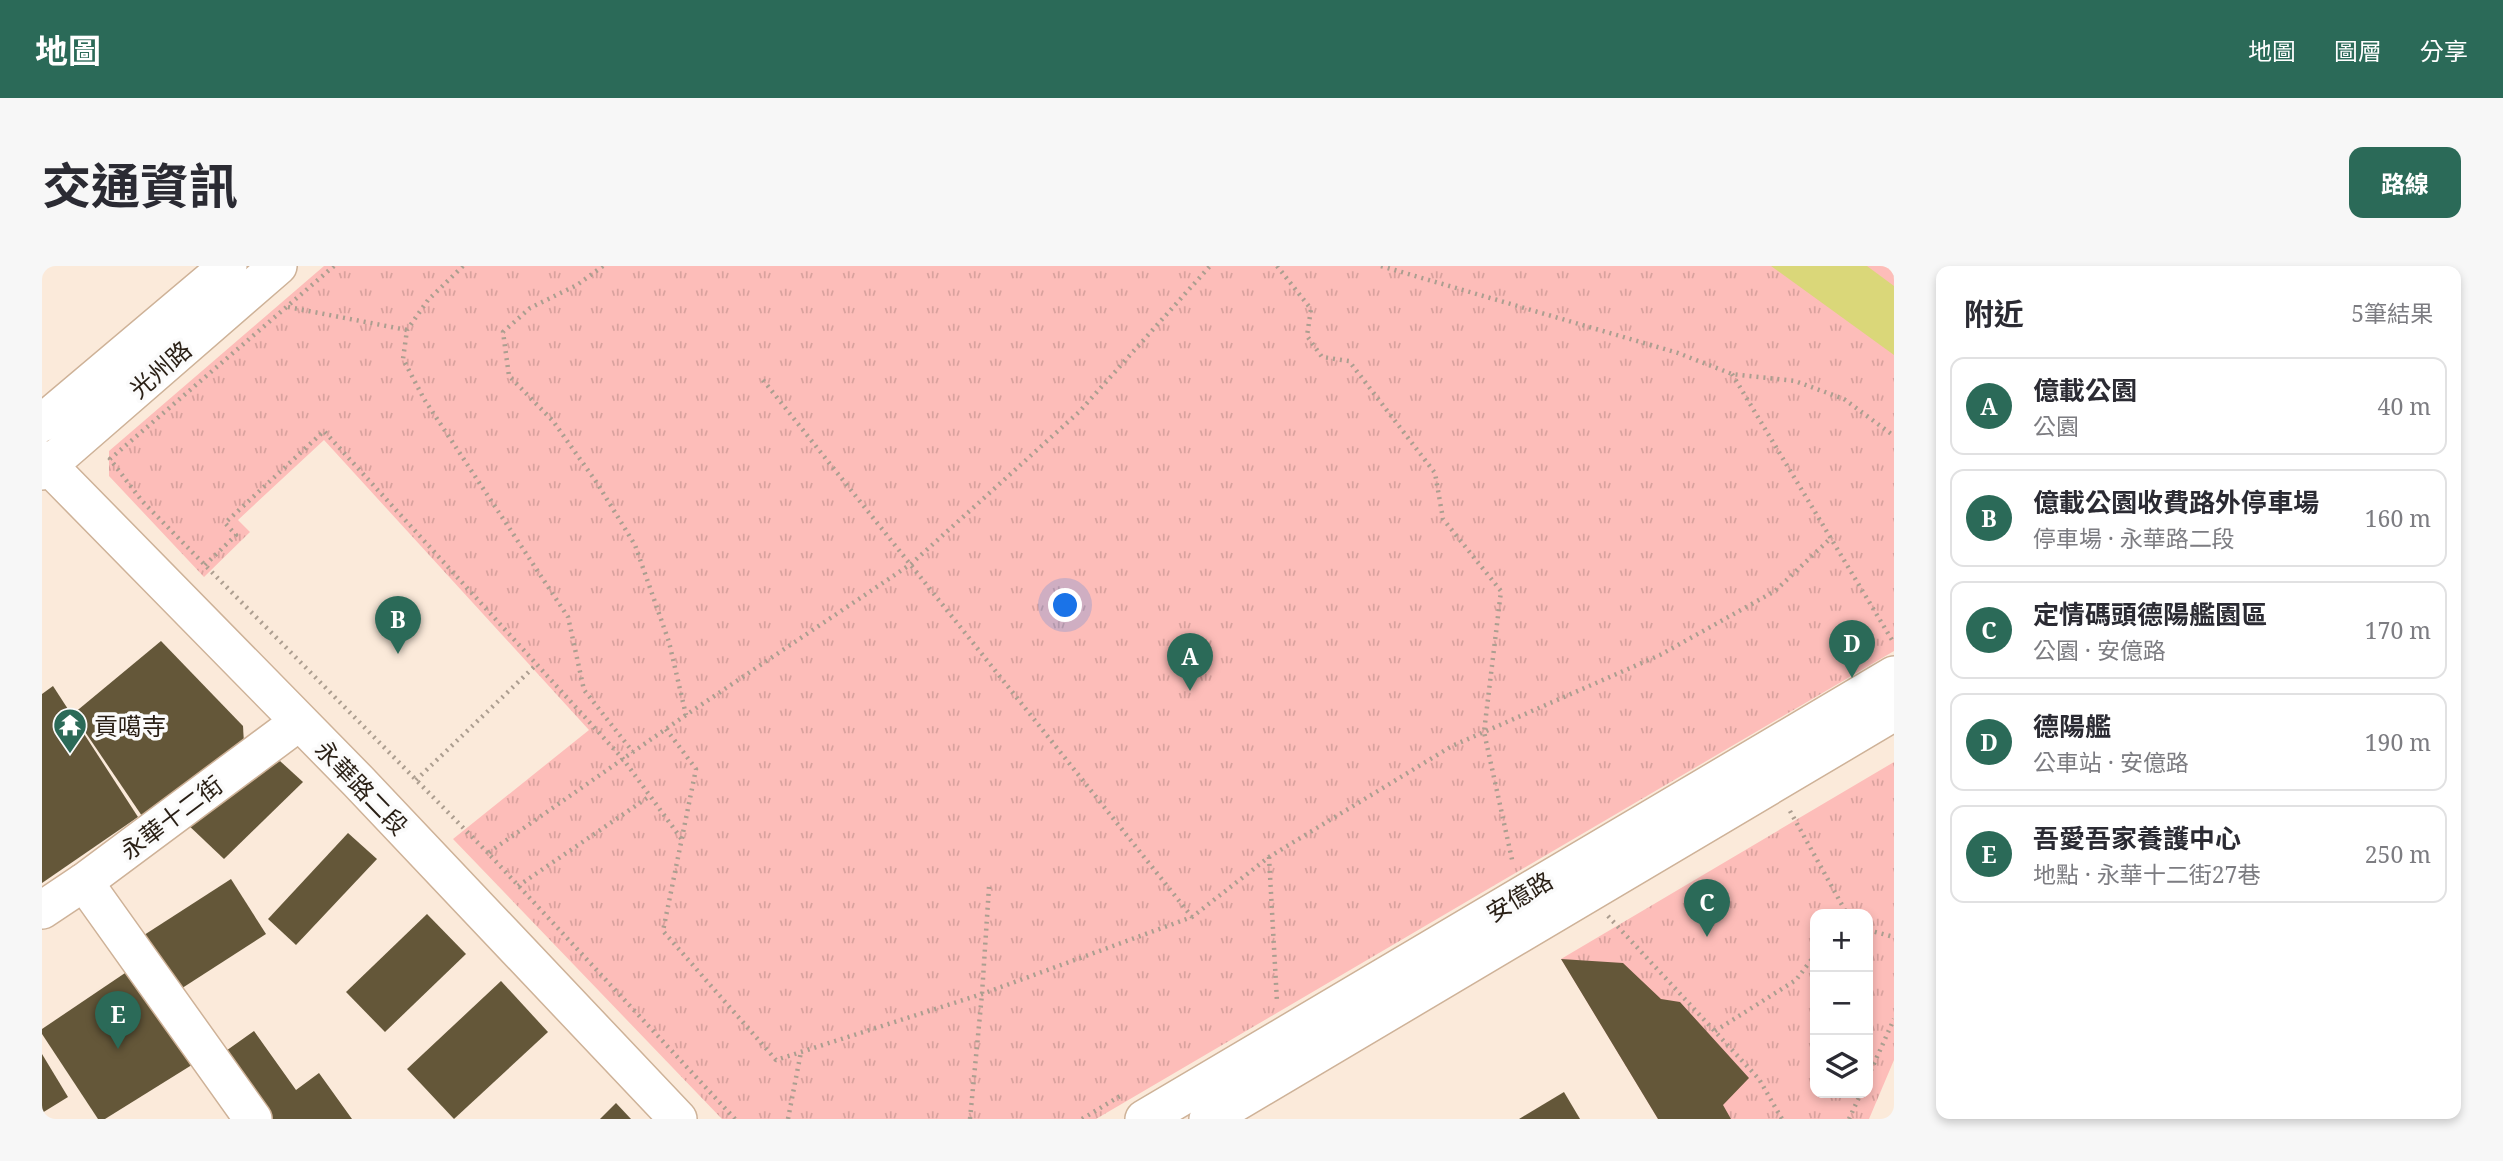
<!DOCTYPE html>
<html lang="zh-TW">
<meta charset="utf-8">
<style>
body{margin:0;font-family:"Noto Serif","Noto Sans TC",serif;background:#f7f7f7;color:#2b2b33}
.controls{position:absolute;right:21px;bottom:21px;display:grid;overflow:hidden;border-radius:14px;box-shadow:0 4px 10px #0003}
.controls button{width:63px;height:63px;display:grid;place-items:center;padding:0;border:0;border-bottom:2px solid #e1e1e2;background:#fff;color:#2b2b33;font:35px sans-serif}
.you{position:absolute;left:1024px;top:340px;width:24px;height:24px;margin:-18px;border:5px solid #fff;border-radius:50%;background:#1a73e8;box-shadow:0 0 0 10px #1a73e833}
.badge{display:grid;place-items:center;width:46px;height:46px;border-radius:50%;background:#2b6a58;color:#fff;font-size:23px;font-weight:700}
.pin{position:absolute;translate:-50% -58px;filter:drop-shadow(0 2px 4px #0008)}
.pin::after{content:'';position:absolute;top:37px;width:24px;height:21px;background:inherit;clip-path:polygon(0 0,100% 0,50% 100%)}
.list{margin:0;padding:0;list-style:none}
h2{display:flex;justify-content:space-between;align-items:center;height:91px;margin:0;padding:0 28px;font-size:30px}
h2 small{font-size:23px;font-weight:400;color:#7c7c81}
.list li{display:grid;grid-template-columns:46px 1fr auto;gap:21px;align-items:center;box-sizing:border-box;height:98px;margin:0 14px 14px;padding:0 14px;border:2px solid #e1e1e2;border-radius:14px}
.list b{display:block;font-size:26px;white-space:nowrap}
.list p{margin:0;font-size:23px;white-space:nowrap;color:#7c7c81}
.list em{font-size:23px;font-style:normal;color:#7c7c81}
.icon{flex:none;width:38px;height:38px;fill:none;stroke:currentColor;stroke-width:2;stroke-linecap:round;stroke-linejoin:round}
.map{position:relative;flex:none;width:1852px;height:853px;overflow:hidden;border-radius:14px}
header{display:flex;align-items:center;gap:42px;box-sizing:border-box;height:98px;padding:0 35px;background:#2b6a58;color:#fff}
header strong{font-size:33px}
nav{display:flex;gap:38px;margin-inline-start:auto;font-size:24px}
.intro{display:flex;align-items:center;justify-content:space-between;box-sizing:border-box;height:168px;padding:0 42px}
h1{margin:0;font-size:49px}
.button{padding:18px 32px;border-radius:14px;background:#2b6a58;color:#fff;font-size:24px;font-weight:700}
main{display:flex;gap:42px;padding:0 42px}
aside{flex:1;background:#fff;border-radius:14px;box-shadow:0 4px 10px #0003}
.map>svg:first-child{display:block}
</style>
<header>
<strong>地圖</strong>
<nav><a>地圖</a><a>圖層</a><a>分享</a></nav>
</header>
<div class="intro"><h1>交通資訊</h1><a class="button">路線</a></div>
<main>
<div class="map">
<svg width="1852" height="853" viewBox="0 0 1852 853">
<defs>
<pattern id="park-tufts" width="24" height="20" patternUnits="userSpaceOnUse" patternTransform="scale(1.75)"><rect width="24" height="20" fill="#fdbdb9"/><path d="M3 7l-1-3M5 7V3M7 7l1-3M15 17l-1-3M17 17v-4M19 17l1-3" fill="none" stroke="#d9a29e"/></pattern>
</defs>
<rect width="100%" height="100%" fill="#fbeada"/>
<g fill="url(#park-tufts)" fill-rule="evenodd">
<polygon points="282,0 1852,0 1852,385 1054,853 680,853 411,573 547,464 282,174 196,254 208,266 162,311 67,210 67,185"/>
<path d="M1852,496V794L1827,853H1616L1519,693ZM1773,648H1826V827H1773Z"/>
</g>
<polygon fill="#dad779" points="1729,0 1825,0 1852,20 1852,89"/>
<g fill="#645739">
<polygon points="119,375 201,460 202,478 100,550 31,448"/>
<polygon points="11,420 96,551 0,617 0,428"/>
<polygon points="238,495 261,516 182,593 143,556"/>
<polygon points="306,567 335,593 254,679 226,653"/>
<polygon points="189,613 224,668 134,726 99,671"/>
<polygon points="385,648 424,688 343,766 304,726"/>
<polygon points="1519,693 1581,697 1619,733 1638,736 1707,812 1681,839 1689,853 1616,853"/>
<polygon points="86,705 153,797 63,853 56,853 0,768 0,763"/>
<polygon points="459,715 506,766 412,853 365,803"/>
<polygon points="212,765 254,824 277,807 310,853 228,853 181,787"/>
<polygon points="0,788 26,831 0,847"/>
<polygon points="1522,826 1538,853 1477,853"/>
<polygon points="574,837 589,853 558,853"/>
</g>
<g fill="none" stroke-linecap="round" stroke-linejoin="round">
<g stroke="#ceb298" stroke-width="40">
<g id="minor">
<polyline points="0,157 186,0"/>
<polyline points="0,193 316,515 636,853"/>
<polyline points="0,205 236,0"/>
<polyline points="42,616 211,853"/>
<polyline points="0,644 42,616 257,456"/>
<polyline points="1102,853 1852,409"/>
<polyline points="1166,853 1852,446"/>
</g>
</g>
<g stroke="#ac9e90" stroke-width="4.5" stroke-dasharray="2 5" stroke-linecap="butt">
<polyline points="292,0 68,193 100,235 446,587"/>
<polyline points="421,0 386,34 365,64 361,93 382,133 526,351 542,424 591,486"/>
<polyline points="561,0 535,19 488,42 461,66 467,110 511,155 555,217 593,279 627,376 644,449"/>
<polyline points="1235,0 1269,43 1265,70 1280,91 1307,95 1393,207 1401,253 1459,325 1442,466 1471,598"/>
<polyline points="1339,0 1636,87 1690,108 1753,115 1802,133 1852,170"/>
<polyline points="246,41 365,64"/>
<polyline points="1690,108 1850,374"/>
<polyline points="721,114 1150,651"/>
<polyline points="163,299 194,269 183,257 282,165 581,493 641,575"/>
<polyline points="624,463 654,503 621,665 734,794 940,728 1150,651 1227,591 1410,480 1618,389 1733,325 1790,271"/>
<polyline points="374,514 495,398"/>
<polyline points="1748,545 1805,648"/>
<polyline points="1227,591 1235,736"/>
<polyline points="476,620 608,530"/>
<polyline points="1566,650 1717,813 1740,853"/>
<polyline points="1826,664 1852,671"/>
<polyline points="1673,765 1754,714 1773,689"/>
<polyline points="1826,811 1852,753"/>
<polyline points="693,853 446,587 644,449 869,298 1037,146 1168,0"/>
<polyline points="746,853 759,786"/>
<polyline points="928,853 940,728 947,621"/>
<polyline points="1040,853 1078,830"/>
<polyline points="1807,853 1819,827"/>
</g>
<use href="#minor" stroke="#fff" stroke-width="37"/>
</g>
<defs>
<g id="temple-pin" transform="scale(1.75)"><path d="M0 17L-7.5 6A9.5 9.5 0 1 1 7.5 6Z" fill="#2b6a58" stroke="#fbfbfb"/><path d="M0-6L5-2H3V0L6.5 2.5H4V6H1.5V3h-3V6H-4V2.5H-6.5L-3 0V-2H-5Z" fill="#fff"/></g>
</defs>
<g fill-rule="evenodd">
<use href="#temple-pin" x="28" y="459"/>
</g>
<g text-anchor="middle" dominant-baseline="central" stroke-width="7" stroke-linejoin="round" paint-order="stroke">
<g font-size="24" fill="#291f15" stroke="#fbfbfb">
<text transform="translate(118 103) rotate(-41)">光州路</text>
<text transform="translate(320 521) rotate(46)">永華路二段</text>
<text transform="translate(129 551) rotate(-37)">永華十二街</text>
<text transform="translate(1477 630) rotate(-31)">安億路</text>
</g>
<g font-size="24" fill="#291f15" stroke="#fbfbfb" text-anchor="start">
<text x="52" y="459">貢噶寺</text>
</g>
</g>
</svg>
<div class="controls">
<button>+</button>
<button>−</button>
<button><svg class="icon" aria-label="layers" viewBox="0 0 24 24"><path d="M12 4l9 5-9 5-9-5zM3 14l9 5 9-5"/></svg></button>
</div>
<div class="you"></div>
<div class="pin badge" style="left:1148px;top:425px">A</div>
<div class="pin badge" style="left:356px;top:388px">B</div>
<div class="pin badge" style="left:1665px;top:671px">C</div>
<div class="pin badge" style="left:1810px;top:412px">D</div>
<div class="pin badge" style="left:76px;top:783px">E</div>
</div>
<aside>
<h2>附近<small>5筆結果</small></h2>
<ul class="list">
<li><span class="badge">A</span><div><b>億載公園</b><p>公園</p></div><em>40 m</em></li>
<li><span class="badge">B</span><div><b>億載公園收費路外停車場</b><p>停車場 · 永華路二段</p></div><em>160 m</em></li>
<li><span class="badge">C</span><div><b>定情碼頭德陽艦園區</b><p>公園 · 安億路</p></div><em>170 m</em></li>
<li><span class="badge">D</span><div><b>德陽艦</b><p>公車站 · 安億路</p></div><em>190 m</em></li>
<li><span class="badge">E</span><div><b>吾愛吾家養護中心</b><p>地點 · 永華十二街27巷</p></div><em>250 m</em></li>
</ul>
</aside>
</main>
